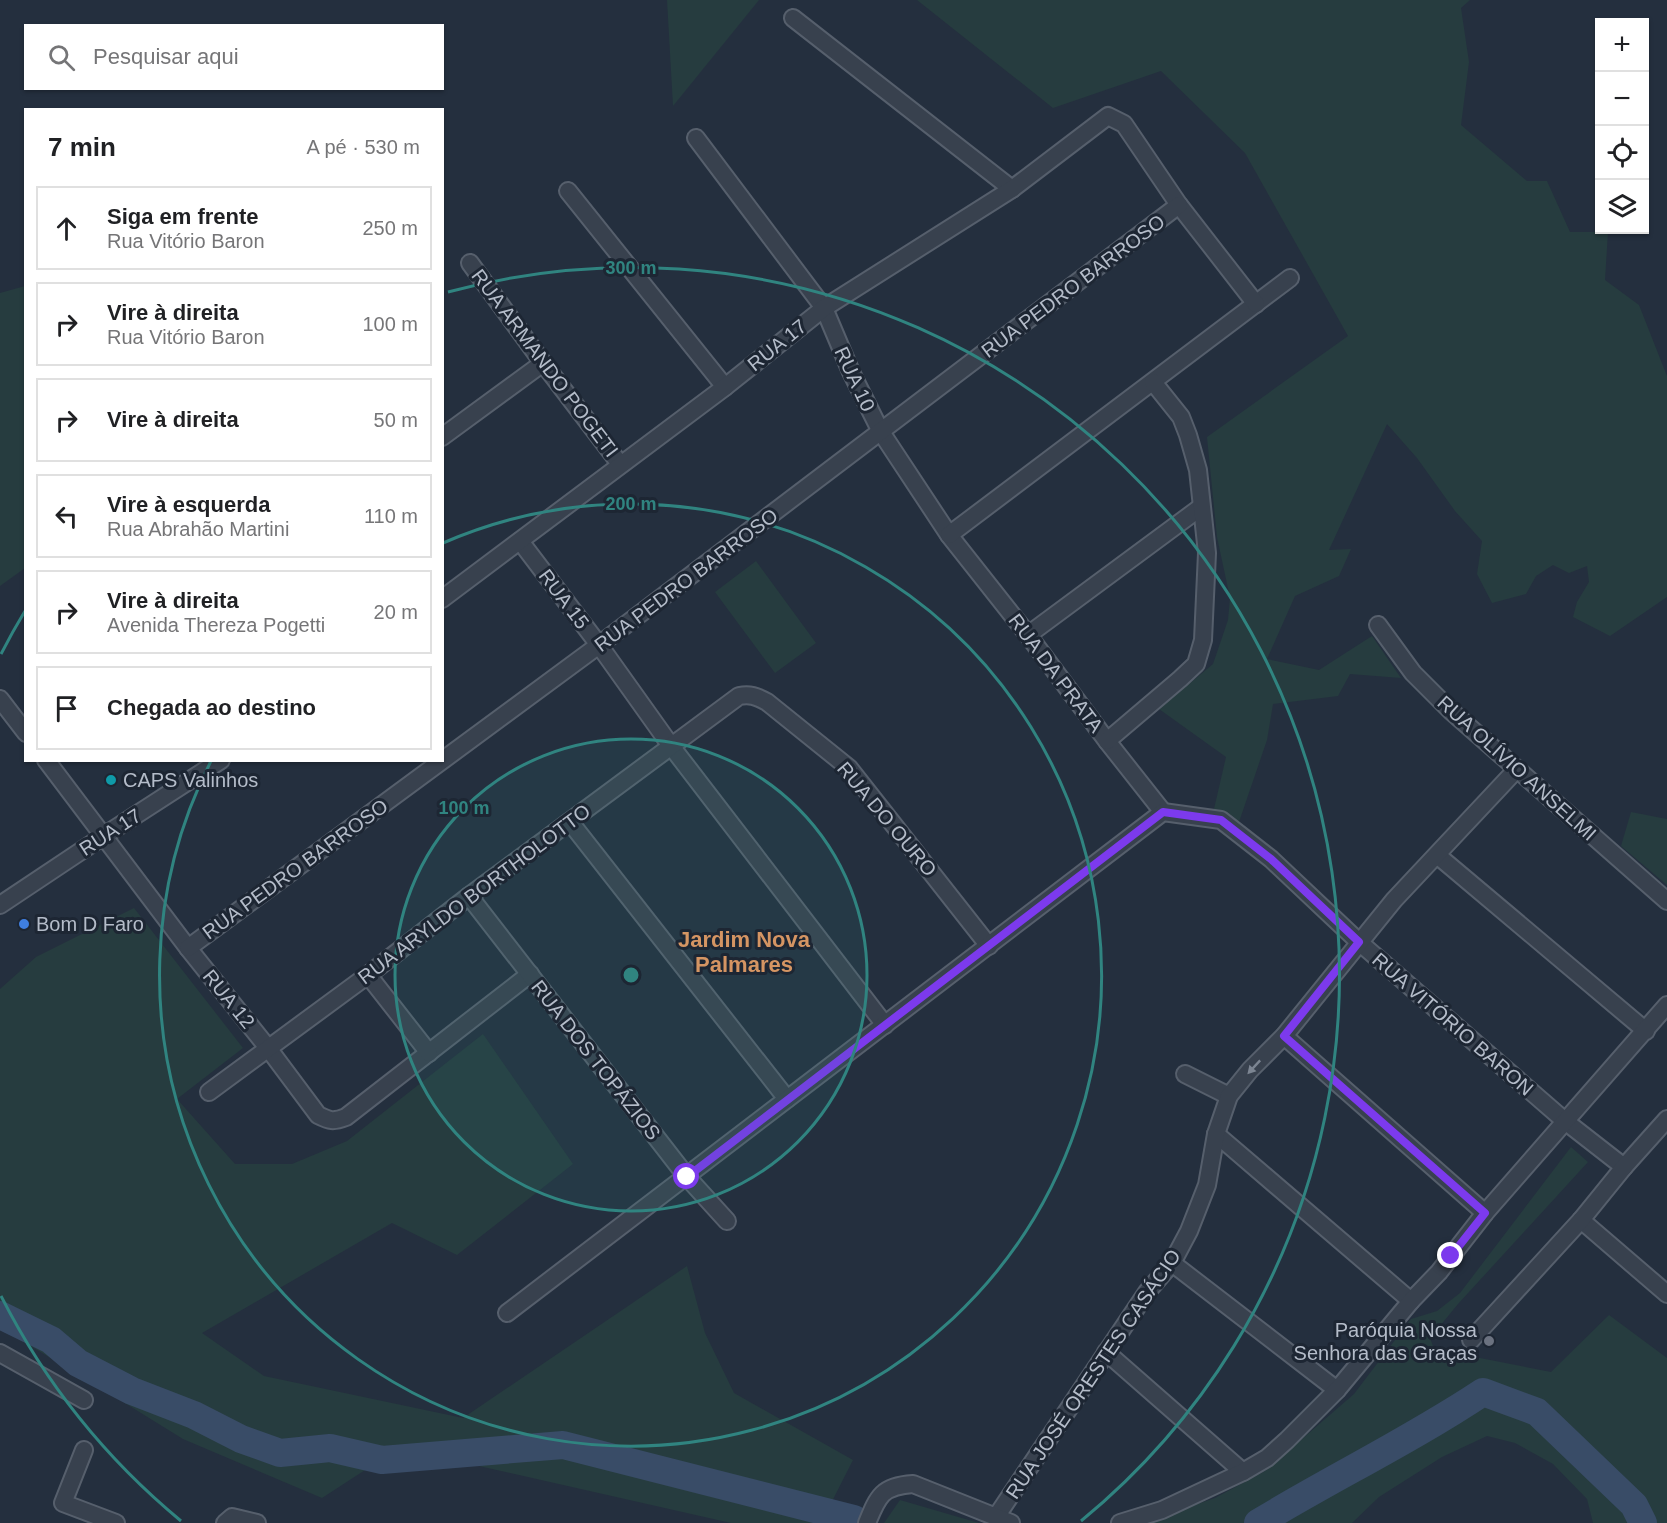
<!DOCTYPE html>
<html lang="pt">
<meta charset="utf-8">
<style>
body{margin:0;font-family:Helvetica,sans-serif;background:#f2f2f2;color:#202124}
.controls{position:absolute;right:18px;top:18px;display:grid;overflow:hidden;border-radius:0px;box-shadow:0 2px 4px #0004}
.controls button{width:54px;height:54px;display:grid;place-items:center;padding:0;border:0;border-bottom:2px solid #e0e0e0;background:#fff;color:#202124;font:30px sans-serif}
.stop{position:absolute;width:18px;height:18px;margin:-14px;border:4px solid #7c3aed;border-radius:50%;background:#fff}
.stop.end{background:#7c3aed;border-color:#fff;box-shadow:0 2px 6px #0008}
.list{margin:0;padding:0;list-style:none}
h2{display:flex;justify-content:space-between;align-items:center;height:78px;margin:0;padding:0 24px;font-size:26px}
h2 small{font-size:20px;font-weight:400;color:#757577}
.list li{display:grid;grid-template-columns:39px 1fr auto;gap:18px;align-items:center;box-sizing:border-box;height:84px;margin:0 12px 12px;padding:0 12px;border:2px solid #e0e0e0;border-radius:0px}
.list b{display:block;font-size:22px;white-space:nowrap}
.list p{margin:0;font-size:20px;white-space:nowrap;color:#757577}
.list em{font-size:20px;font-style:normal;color:#757577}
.icon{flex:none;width:33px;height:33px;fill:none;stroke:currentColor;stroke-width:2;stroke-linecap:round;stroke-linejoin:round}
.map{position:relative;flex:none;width:1667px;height:1523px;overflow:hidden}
.search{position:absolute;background:#fff;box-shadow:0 2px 4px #0004;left:24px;top:24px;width:420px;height:66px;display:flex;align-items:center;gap:15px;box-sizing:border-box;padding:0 21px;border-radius:0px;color:#757577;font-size:22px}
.panel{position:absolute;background:#fff;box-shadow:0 2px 4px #0004;left:24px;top:108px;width:420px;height:654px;border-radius:0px}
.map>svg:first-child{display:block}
</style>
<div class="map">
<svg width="1667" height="1523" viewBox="0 0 1667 1523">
<rect width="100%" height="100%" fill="#242f3e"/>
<g fill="#263c3f">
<polygon points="667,0 759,0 673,106"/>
<polygon points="917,0 1470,0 1461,8 1469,62 1461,125 1527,181 1547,181 1570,232 1608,232 1605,280 1639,305 1667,376 1667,597 1610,636 1573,617 1577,602 1589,582 1587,566 1569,573 1553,565 1536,576 1526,594 1492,603 1477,574 1482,541 1455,511 1417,458 1387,424 1329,550 1351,549 1339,576 1295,596 1267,659 1319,670 1372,636 1401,678 1350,674 1338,696 1273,704 1267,740 1239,822 1214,809 1226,757 1159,709 1213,664 1228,620 1230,598 1217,537 1207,437 1348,336 1245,153 1161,71 1053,108"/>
<polygon points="25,286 25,568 0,586 0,293"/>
<polygon points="756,561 816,643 775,673 715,592"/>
<polygon points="1631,812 1667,819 1667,885 1621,846"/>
<polygon points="134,908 243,1048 177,1099 235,1164 292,1164 347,1141 483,1034 573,1164 457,1255 392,1223 202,1333 264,1376 463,1418 687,1266 705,1333 734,1393 853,1460 821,1523 731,1523 399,1448 322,1498 183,1439 86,1379 0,1328 0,989 36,957"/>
<polygon points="1571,1147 1588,1162 1458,1304 1430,1338 1434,1349 1551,1372 1609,1315 1667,1358 1667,1523 1593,1523 1587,1499 1553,1464 1515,1443 1487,1436 1442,1457 1379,1497 1352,1523 1142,1523 1215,1498 1265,1471 1354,1394 1411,1319 1437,1311 1460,1293"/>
<polygon points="900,1500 979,1523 884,1523"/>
</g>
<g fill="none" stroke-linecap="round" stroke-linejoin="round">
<g stroke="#394c67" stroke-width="28">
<polyline points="0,1315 51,1340 78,1363 132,1391 194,1415 241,1439 280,1453 330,1448 382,1460 563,1445 854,1519"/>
<path d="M1258,1523C1332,1478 1411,1440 1483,1392L1537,1412L1634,1505L1643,1523"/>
</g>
<g stroke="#565f6c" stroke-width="20">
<g id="minor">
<polyline points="793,18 1012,189"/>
<polyline points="696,138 824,308 851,372 881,432 949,535 1028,635 1107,741 1163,812"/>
<polyline points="568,191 725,387"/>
<polyline points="470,263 543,363 620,464"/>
<polyline points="442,437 543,363"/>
<polyline points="949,535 1290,278"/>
<polyline points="520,541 599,645 671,746 885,1025"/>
<polyline points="442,599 725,387 824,308 1012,189 1108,116 1124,124 1179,205 1256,304"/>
<polyline points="1378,625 1413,673 1451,711 1667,901"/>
<polyline points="1028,635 1201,507"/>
<polyline points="0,699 26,733"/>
<polyline points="1107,741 1180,679 1196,664 1203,640 1207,553 1198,470 1188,435 1181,417 1153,382"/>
<path d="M46,760L188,948L268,1048L318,1115C330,1121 333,1122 346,1117L530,974"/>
<polyline points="570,822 787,1099"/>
<polyline points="1437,855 1646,1031"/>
<polyline points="469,896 687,1177 727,1221"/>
<polyline points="0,905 102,837 221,760"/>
<polyline points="188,948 599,645 1179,205"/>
<polyline points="368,975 429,1053"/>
<polyline points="1284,1036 1485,1213"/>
<polyline points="1185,1074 1229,1096"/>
<path d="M209,1092L368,975L469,896L739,696C750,694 756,696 767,702L849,768L989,946"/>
<polyline points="1216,1134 1411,1301"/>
<polyline points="1581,1220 1667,1294"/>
<polyline points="1172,1263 1337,1390"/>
<polyline points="507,1313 1163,812 1221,820 1271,859 1359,942 1565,1121 1624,1167"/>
<polyline points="1471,1340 1581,1220 1624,1167 1667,1119"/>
<polyline points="1106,1352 1243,1472"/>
<polyline points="0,1353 84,1400"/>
<polyline points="84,1450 63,1503 116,1523"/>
<polyline points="996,1517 1147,1292 1172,1263 1189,1231 1207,1185 1216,1134 1229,1096 1250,1070 1284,1036 1394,900 1516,770"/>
<polyline points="225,1523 232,1517 257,1523"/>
<path d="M867,1523C878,1496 882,1486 913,1484L1011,1523"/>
<polyline points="1120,1523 1162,1510 1243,1472 1267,1458 1287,1440 1337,1390 1411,1301 1439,1272 1485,1213 1667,1005"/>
</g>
</g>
<use href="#minor" stroke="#38414e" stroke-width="16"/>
</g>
<defs><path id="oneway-solid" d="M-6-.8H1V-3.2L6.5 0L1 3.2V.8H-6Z" transform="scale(1.5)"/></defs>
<use fill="#7c8592" href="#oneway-solid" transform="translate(1254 1067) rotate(133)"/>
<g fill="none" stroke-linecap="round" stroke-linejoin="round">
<polyline stroke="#7c3aed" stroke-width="8" points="687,1177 1163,812 1221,820 1271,859 1359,942 1284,1036 1485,1213 1451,1256"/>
</g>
<circle cx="631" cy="975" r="236" fill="#308480" fill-opacity=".12"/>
<g fill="none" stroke="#308480" stroke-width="3">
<circle cx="631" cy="975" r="236"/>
<path d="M443 543A471 471 0 1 1 211 761"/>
<path d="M181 1521A707 707 0 0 1 1 1296M1 654A707 707 0 0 1 25 611M448 292A707 707 0 0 1 1081 1521"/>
</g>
<circle fill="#0f9aa8" stroke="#1d2633" stroke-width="2" cx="111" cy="780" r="6"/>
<circle fill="#3f7fe0" stroke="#1d2633" stroke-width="2" cx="24" cy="924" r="6"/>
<circle fill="#6b7280" stroke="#1d2633" stroke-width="2" cx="1489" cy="1341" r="6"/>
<g text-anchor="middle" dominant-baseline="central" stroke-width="6" stroke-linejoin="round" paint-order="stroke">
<g font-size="20" fill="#b4bcc9" stroke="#1d2633">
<text transform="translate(1073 286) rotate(-37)">RUA PEDRO BARROSO</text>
<text transform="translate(777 345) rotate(-39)">RUA 17</text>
<text transform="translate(545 363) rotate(53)">RUA ARMANDO POGETI</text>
<text transform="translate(855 379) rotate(65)">RUA 10</text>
<text transform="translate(686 580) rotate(-37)">RUA PEDRO BARROSO</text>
<text transform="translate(564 599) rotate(53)">RUA 15</text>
<text transform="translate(1056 673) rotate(53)">RUA DA PRATA</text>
<text transform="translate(1517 768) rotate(42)">RUA OLÍVIO ANSELMI</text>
<text transform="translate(887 819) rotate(50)">RUA DO OURO</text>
<text transform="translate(110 832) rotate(-33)">RUA 17</text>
<text transform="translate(295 869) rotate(-36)">RUA PEDRO BARROSO</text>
<text transform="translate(474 894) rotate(-37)">RUA ARYLDO BORTHOLOTTO</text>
<text transform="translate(229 999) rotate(51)">RUA 12</text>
<text transform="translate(1453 1024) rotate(41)">RUA VITÓRIO BARON</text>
<text transform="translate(596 1060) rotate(52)">RUA DOS TOPÁZIOS</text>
<text transform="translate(1093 1374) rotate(-56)">RUA JOSÉ ORESTES CASÁCIO</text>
</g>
<g font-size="20" fill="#b4bcc9" stroke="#1d2633" text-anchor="start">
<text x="123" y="780">CAPS Valinhos</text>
<text x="36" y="924">Bom D Faro</text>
<text x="1477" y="1330" text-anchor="end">Paróquia Nossa<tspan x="1477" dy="23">Senhora das Graças</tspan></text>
</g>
<g font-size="22" font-weight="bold" fill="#d59563" stroke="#1d2633">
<text x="744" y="939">Jardim Nova<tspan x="744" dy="25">Palmares</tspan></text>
</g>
</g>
<circle cx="631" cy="975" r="9" fill="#308480" stroke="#1d2633" stroke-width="3"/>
<g font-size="18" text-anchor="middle" font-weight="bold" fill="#308480" stroke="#1d2633" stroke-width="6" stroke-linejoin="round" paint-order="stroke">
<text x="631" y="274">300 m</text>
<text x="631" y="510">200 m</text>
<text x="464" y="814">100 m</text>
</g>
</svg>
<div class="controls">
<button>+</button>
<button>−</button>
<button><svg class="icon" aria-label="locate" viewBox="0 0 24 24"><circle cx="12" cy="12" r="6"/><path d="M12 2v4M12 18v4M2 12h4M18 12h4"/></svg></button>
<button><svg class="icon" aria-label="layers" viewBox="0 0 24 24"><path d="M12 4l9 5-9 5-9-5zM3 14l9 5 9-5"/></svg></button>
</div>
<div class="stop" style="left:687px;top:1177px"></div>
<div class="stop end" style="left:1451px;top:1256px"></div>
<div class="search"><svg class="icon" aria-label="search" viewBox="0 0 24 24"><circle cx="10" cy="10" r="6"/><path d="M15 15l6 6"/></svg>Pesquisar aqui</div>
<section class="panel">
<h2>7 min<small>A pé · 530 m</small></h2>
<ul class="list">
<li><svg class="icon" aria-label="ahead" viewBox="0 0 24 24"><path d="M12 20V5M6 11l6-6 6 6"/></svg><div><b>Siga em frente</b><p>Rua Vitório Baron</p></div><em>250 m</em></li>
<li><svg class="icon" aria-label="right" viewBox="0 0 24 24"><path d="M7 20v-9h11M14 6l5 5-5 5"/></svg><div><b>Vire à direita</b><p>Rua Vitório Baron</p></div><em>100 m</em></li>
<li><svg class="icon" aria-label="right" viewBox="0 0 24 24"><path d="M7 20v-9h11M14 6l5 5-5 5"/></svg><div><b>Vire à direita</b></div><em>50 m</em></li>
<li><svg class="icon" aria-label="left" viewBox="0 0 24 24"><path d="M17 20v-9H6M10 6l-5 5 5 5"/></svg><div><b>Vire à esquerda</b><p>Rua Abrahão Martini</p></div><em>110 m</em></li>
<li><svg class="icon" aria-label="right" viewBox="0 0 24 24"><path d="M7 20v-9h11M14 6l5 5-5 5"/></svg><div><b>Vire à direita</b><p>Avenida Thereza Pogetti</p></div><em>20 m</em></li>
<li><svg class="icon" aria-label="arrive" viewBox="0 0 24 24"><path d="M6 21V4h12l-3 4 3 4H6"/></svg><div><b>Chegada ao destino</b></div></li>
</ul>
</section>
</div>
